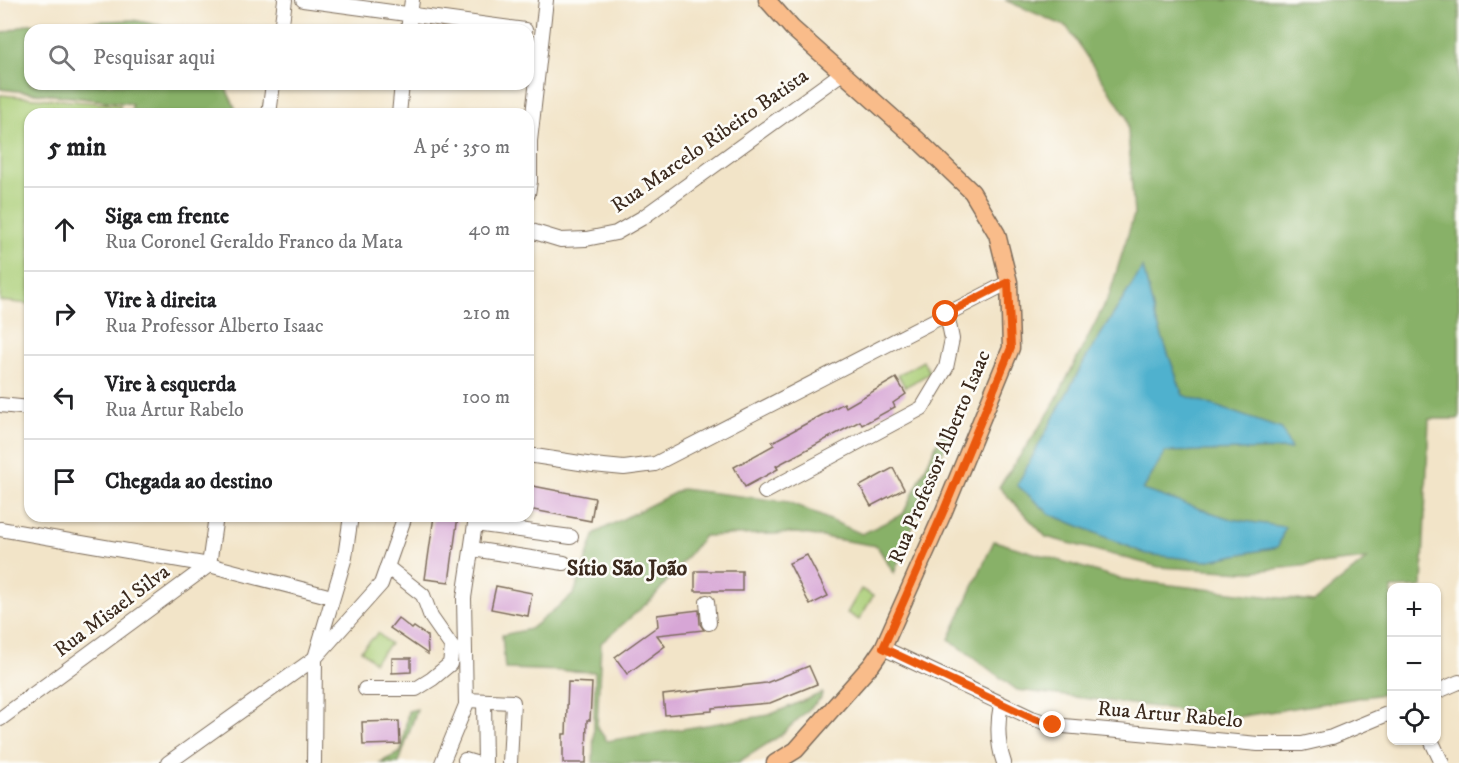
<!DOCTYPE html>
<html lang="pt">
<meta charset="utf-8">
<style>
body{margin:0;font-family:"IM FELL DW Pica",serif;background:#f2f2f2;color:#202124}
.controls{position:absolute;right:18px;bottom:18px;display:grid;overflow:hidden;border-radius:12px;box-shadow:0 2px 4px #0004}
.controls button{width:54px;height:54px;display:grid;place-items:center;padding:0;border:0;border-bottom:2px solid #e0e0e0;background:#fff;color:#202124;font:30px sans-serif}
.stop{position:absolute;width:18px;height:18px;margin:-14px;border:4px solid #ea580c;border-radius:50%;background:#fff}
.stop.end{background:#ea580c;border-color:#fff;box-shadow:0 2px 6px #0008}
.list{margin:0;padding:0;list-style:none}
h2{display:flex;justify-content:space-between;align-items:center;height:78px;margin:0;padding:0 24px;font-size:26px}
h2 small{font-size:20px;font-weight:400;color:#757577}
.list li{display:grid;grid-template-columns:39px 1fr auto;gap:18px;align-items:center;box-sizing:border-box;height:84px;padding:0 24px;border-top:2px solid #e0e0e0}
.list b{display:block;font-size:22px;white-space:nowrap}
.list p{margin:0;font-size:20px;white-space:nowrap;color:#757577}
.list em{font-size:20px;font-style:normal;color:#757577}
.icon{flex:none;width:33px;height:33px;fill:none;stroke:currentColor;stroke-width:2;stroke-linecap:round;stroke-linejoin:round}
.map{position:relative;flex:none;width:1459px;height:763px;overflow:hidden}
.search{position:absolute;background:#fff;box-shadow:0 2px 4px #0004;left:24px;top:24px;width:510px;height:66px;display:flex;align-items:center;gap:15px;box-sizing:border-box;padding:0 21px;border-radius:18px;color:#757577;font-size:22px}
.panel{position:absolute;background:#fff;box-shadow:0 2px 4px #0004;left:24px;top:108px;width:510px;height:414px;border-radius:18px}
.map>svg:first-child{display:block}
</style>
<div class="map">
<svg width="1459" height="763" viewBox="0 0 1459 763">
<rect width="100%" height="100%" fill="#fdfcf7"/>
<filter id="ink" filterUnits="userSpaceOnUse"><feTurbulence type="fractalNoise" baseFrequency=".0167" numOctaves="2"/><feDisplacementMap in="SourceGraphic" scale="12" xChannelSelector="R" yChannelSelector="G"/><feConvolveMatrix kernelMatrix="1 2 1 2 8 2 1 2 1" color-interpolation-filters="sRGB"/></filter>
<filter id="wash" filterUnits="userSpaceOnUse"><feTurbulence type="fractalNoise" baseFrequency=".008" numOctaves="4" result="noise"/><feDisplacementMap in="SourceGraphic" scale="24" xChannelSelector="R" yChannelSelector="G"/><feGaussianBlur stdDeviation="1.35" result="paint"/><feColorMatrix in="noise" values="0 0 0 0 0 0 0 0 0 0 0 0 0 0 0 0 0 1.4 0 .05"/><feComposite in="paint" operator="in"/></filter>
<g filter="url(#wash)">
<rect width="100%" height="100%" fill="#f2e4c8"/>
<g fill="#abce78" stroke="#737c4b" stroke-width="1.5">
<polygon points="0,95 120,105 120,114 30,114 30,304 0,301"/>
<polygon points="923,361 930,373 905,387 898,375"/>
<polygon points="861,589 873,596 859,620 847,613"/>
<polygon points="378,633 390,644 374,662 361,650"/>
</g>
<g fill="#88b168" stroke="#626e43" stroke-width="1.5">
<polygon points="1005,0 1459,0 1459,419 1429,419 1422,587 1392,588 1391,690 1383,694 1237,717 1017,690 949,639 994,541 1121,579 1314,602 1367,559 1245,572 1159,567 1046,537 999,487 1050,411 1109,296 1134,215 1127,117 1067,27"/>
<polygon points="133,20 182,30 30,30 30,84 224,84 238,114 131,114 132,104 0,89 0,34 28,24"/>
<polygon points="945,427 950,434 894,573 877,546 798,533 704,536 653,598 601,643 597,727 607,741 769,715 822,693 821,698 780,736 737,763 593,763 595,672 505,669 502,635 530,629 574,594 595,533 682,489 789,502 862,534 903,514"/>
<polygon points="417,709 399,763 379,763 401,752 408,711"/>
</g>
<polygon fill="#50b1ce" stroke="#466e76" stroke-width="1.5" points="1143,267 1155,317 1183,395 1282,429 1291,449 1165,452 1143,490 1231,519 1285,527 1278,547 1205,561 1146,554 1050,514 1017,485 1086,358"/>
<g id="blocks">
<g fill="#d7a6d6">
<polygon points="896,378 906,394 893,403 895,407 862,425 860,421 776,466 778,469 745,487 734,467 774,445 772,442 811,421 844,403 846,407"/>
<polygon points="893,468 904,489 871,506 860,486"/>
<polygon points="528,485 595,498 591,521 528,509"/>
<polygon points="434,516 458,516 449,582 425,579"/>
<polygon points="807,555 828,596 810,605 789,563"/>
<rect x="695" y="571" width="47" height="20"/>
<polygon points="496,586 532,593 528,616 491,609"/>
<polygon points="699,610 700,624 704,630 657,635 665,646 627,674 615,657 658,626 657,615"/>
<polygon points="398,618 412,629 414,627 427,636 428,654 390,628"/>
<polygon points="392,658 411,658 411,672 392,673"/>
<polygon points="809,666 817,684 770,703 712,708 712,711 665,715 663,695 766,683"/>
<polygon points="568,682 592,683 590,720 587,720 586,763 563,763 563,734 566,734"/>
<polygon points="399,721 400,744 363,745 362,722"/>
</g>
</g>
</g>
<g filter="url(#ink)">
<use href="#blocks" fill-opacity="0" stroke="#7b6b5a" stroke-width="1.5"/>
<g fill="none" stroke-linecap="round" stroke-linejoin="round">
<g stroke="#7b6b5a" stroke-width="16">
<g id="minor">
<polyline points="303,0 525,30"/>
<polyline points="281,30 285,0"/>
<polyline points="408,30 412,0"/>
<polyline points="269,114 273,84"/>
<polyline points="399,114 402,84"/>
<polyline points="528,194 530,181 530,141 546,0"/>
<polyline points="528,230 561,240 586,239 616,233 642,218 842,73"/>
<polyline points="0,405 30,408"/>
<polyline points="528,455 593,465 624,468 655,464 1009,282"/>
<polyline points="765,492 922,408 946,368 952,339 947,314"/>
<polyline points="0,529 209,565 332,597"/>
<polyline points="472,549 564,563"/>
<polyline points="707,602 709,623"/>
<polyline points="883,648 1032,718 1053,725 1258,744 1302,744 1332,737 1392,712"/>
<polyline points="365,689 416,689 432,679 450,664 452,647 431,617 423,595 387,567"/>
<polyline points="1436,692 1459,682"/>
<polyline points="466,700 513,702 510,763"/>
<polyline points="484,701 485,763"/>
<path d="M1001,704C997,724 997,743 1004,763"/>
<polyline points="0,719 209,565 216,516"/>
<polyline points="1431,740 1442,763"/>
<polyline points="465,760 475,763"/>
<polyline points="168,763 315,658 381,584 405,516"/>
<polyline points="314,763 315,658 345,557 351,516"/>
<polyline points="442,763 466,705 464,598 475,524 571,537"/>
</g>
</g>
<g stroke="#7b6b5a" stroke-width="19">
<polyline id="major" points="767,0 792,28 918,140 972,192 997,234 1009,282 1011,348 944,511 883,648 872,664 796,750 775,763"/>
</g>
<use href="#minor" stroke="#fff" stroke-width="14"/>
<use href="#major" stroke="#f9bc8a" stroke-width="16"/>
</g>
</g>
<g fill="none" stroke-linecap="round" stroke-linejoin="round" filter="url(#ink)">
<polyline stroke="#ea580c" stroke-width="8" points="946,314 1008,282 1011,348 944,510 883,648 1032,718 1053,725"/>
</g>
<g text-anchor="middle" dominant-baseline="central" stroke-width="5" stroke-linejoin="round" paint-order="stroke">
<g font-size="21" fill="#3b2a1e" stroke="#fdfcf7">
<text transform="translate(710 141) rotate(-35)">Rua Marcelo Ribeiro Batista</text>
<text transform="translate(940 457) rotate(-67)">Rua Professor Alberto Isaac</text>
<text transform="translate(112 611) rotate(-37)">Rua Misael Silva</text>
<text transform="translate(1170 715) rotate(5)">Rua Artur Rabelo</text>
</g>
<g font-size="22" font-weight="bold" fill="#3b2a1e" stroke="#fdfcf7">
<text x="627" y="568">Sítio São João</text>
</g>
</g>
</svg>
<div class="controls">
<button>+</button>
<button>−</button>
<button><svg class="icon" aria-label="locate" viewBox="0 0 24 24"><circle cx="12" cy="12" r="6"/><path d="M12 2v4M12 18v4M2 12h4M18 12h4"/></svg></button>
</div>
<div class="stop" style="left:946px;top:314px"></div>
<div class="stop end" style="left:1053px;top:725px"></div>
<div class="search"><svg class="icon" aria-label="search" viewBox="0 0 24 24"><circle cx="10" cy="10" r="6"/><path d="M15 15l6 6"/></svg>Pesquisar aqui</div>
<section class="panel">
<h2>5 min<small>A pé · 350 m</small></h2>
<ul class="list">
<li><svg class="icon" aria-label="ahead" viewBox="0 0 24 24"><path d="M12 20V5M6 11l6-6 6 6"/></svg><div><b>Siga em frente</b><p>Rua Coronel Geraldo Franco da Mata</p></div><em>40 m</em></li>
<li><svg class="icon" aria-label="right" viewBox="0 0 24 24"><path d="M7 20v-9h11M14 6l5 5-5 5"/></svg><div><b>Vire à direita</b><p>Rua Professor Alberto Isaac</p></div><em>210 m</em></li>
<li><svg class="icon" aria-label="left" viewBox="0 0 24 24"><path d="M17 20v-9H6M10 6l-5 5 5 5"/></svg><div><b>Vire à esquerda</b><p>Rua Artur Rabelo</p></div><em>100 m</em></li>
<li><svg class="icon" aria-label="arrive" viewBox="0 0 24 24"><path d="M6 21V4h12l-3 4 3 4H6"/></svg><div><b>Chegada ao destino</b></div></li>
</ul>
</section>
</div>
